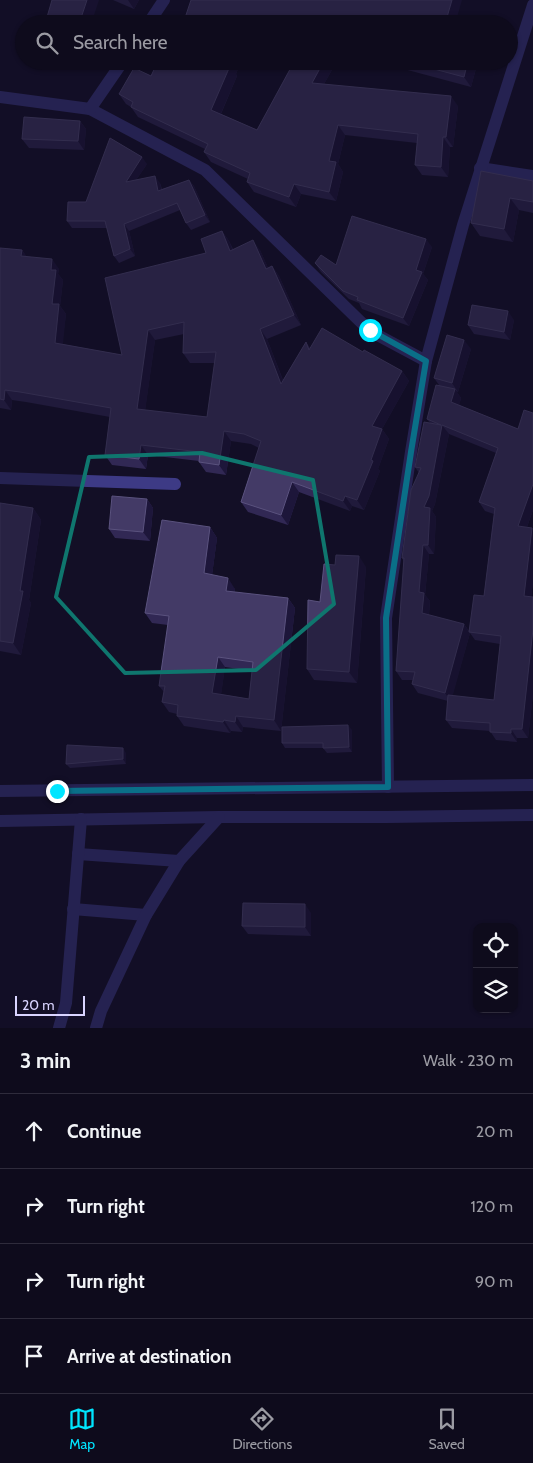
<!DOCTYPE html>
<meta charset="utf-8">
<style>
body{margin:0;font-family:Cabin,sans-serif;background:#171425;color:#f1f3f6}
.controls{position:absolute;right:15px;bottom:15px;display:grid;overflow:hidden;border-radius:10px;box-shadow:0 1px 4px #0004}
.controls button{width:45px;height:45px;display:grid;place-items:center;padding:0;border:0;border-bottom:1px solid #2e2b3b;background:#0e0b1c;color:#f1f3f6;font:25px sans-serif}
.scale{position:absolute;left:15px;bottom:12px;width:70px;box-sizing:border-box;padding-left:5px;border:2px solid #d9d4ff;border-top:0;font-size:14px;line-height:18px;white-space:nowrap;color:#d9d4ff;-webkit-text-stroke:4px #130f26;paint-order:stroke}
.stop{position:absolute;width:15px;height:15px;margin:-11px;border:4px solid #00e5ff;border-radius:50%;background:#fff}
.stop.end{background:#00e5ff;border-color:#fff;box-shadow:0 1px 5px #0008}
.list{margin:0;padding:0;list-style:none}
h2{display:flex;justify-content:space-between;align-items:center;height:65px;margin:0;padding:0 20px;font-size:21px}
h2 small{font-size:16px;font-weight:400;color:#9b9ba3}
.list li{display:grid;grid-template-columns:32px 1fr auto;gap:15px;align-items:center;box-sizing:border-box;height:75px;padding:0 20px;border-top:1px solid #2e2b3b}
.list b{display:block;font-size:19px;white-space:nowrap}
.list em{font-size:16px;font-style:normal;color:#9b9ba3}
.icon{flex:none;width:28px;height:28px;fill:none;stroke:currentColor;stroke-width:2;stroke-linecap:round;stroke-linejoin:round}
.map{position:relative;flex:none;width:533px;height:1028px;overflow:hidden}
.search{position:absolute;background:#0e0b1c;box-shadow:0 1px 4px #0004;left:15px;right:15px;top:15px;height:55px;display:flex;align-items:center;gap:12px;box-sizing:border-box;padding:0 18px;border-radius:28px;color:#9b9ba3;font-size:19px}
.sheet{height:365px;background:#0e0b1c}
nav{display:flex;justify-content:space-around;align-items:center;box-sizing:border-box;height:70px;border-top:1px solid #2e2b3b;background:#0e0b1c;font-size:14px;color:#9b9ba3}
nav a{display:grid;justify-items:center;gap:2px}
nav .on{color:#00e5ff}
.map>svg:first-child{display:block}
</style>
<div class="map">
<svg width="533" height="1028" viewBox="0 0 533 1028">
<rect width="100%" height="100%" fill="#130f26"/>
<g fill="none" stroke-linecap="round" stroke-linejoin="round">
<g stroke="#3d3a85" stroke-width="12">
<polyline points="148,24 164,0"/>
<polyline points="0,97 90,109 205,170 370,331 426,361"/>
<polyline points="90,109 123,61"/>
<polyline points="480,168 533,176"/>
<polyline points="0,478 175,484"/>
<polyline points="388,787 386,618 411,452 426,361 463,225 533,5"/>
<polyline points="0,791 533,785"/>
<polyline points="0,821 219,817 387,817 533,815"/>
<polyline points="78,854 179,861"/>
<polyline points="73,909 146,915"/>
<polyline points="59,1028 66,1003 81,819"/>
<polyline points="96,1028 101,1011 146,915 179,861 219,817"/>
</g>
</g>
<g fill="#312854" fill-rule="evenodd">
<polygon points="113,0 139,0 134,9"/>
<polygon points="158,61 241,61 236,74 237,76 221,114 257,130 292,66 286,61 337,61 324,84 458,106 453,147 450,147 448,177 422,175 415,165 417,143 345,135 338,164 343,172 336,201 301,194 296,207 254,192 247,182 248,179 211,162 204,152 205,149 138,117 131,107 126,104 119,94 151,76"/>
<polygon points="374,61 478,61 471,87"/>
<polygon points="80,121 86,129 84,150 29,148 22,139"/>
<polygon points="147,164 136,180 160,183 162,189 189,180 194,186 210,222 191,230 186,223 180,210 129,231 135,256 119,263 114,256 107,228 72,228 67,221 86,202"/>
<polygon points="533,181 533,213 519,210 513,242 480,236 471,223"/>
<path d="M222,231L229,241L233,249L260,250L268,268L272,266L279,276L301,325L267,339L283,380L306,342L310,348L363,352L402,371L409,381L382,429L389,439L378,469L380,471L364,510L352,506L350,511L299,492L288,525L248,512L241,502L259,448L251,444L231,441L226,475L206,472L199,462V461L148,455L146,469L112,465L105,455L110,417L26,402L12,400L11,410L0,408V248L22,250L26,256L59,269L58,274L63,280L60,306L66,314L62,344L122,355L206,253ZM184,334L183,353L190,363H215L207,417L145,410L155,340Z"/>
<polygon points="432,247 423,274 428,280 409,326 362,309 359,303 349,299 321,272 315,263 336,265"/>
<polygon points="514,320 510,340 474,334 468,325"/>
<path d="M471,349L458,392L456,391L461,398L459,405L518,429L533,413V510L527,527L533,529V582L531,597H533V694L528,738H517V742L496,740L490,731L452,728L446,720L448,701L418,693L412,684L413,680H402L396,671L404,562L402,558L419,473L415,467L430,423L427,419L439,385L434,378ZM449,434L496,453L479,502L485,511L494,514L484,596L469,631L464,624L429,615L430,601L425,595L429,554H434L436,517L432,511L435,504ZM470,633L475,640L500,644L494,700L452,696Z"/>
<polygon points="147,499 153,508 150,541 115,538 109,529"/>
<polygon points="0,503 33,508 41,520 29,600 31,603 21,655 0,651"/>
<path d="M210,527L217,538L212,575L235,589V592L288,598L295,608L281,731L243,727L242,732L231,731L230,733L184,726L177,716V714L169,712L162,702L164,692L159,686L168,625L152,623L145,613ZM225,667L252,671L249,699L221,694Z"/>
<polygon points="335,565 366,567 357,683 314,680 307,669 320,602"/>
<polygon points="352,730 352,752 327,753 323,748 285,748 282,743"/>
<polygon points="126,753 126,764 70,768 66,764"/>
<polygon points="311,913 311,936 248,934 242,926"/>
</g>
<g fill="#1d163a">
<polygon points="87,0 99,0 91,24 79,24"/>
<polygon points="128,0 139,0 134,9"/>
<polygon points="452,0 462,0 455,24 445,24"/>
<polygon points="230,61 241,61 236,74 237,76 218,120 211,110"/>
<polygon points="324,61 337,61 319,93 312,83"/>
<polygon points="468,61 478,61 471,87 464,77"/>
<polygon points="451,96 458,106 453,147 446,137"/>
<polygon points="80,121 86,129 84,150 78,141"/>
<polygon points="338,125 345,135 338,164 343,172 336,201 329,192 329,161"/>
<polygon points="443,137 450,147 448,177 441,167"/>
<polygon points="142,157 147,164 130,189 126,182"/>
<polygon points="155,176 160,183 163,198 158,191"/>
<polygon points="189,180 194,186 210,222 205,215"/>
<polygon points="294,184 301,194 296,207 289,197"/>
<polygon points="510,198 519,210 513,242 504,229"/>
<polygon points="124,224 129,231 135,256 130,249"/>
<polygon points="222,231 229,241 237,261 230,251"/>
<polygon points="426,239 432,247 423,274 428,280 409,326 403,318 416,270"/>
<polygon points="253,240 260,250 273,279 266,269"/>
<polygon points="22,250 29,260 21,256"/>
<polygon points="52,259 59,269 58,274 63,280 60,306 66,314 62,353 55,343 51,270"/>
<polygon points="272,266 279,276 301,325 294,315"/>
<polygon points="508,311 514,320 510,340 504,332"/>
<polygon points="260,329 267,339 288,394 281,384"/>
<polygon points="148,330 155,340 144,419 137,409"/>
<polygon points="464,340 471,349 458,392 452,383"/>
<polygon points="402,371 409,381 382,429 389,439 378,469 380,471 364,510 357,500 371,460 372,426"/>
<polygon points="455,389 461,398 458,411 451,402"/>
<polygon points="5,390 12,400 11,410 4,400"/>
<polygon points="442,425 449,434 435,504 432,511 436,517 434,554 428,545 424,507"/>
<polygon points="224,431 231,441 226,475 219,465"/>
<polygon points="141,445 148,455 146,469 139,459"/>
<polygon points="292,482 299,492 288,525 281,515"/>
<polygon points="533,484 533,510 524,535 518,526"/>
<polygon points="345,496 352,506 350,511 343,501"/>
<polygon points="147,499 153,508 150,541 143,532"/>
<polygon points="33,508 41,520 29,600 31,603 21,655 13,643"/>
<polygon points="210,527 217,538 211,583 204,573"/>
<polygon points="532,528 533,529 533,582 530,605 524,596"/>
<polygon points="423,545 429,554 425,595 430,601 428,622 422,613 419,592"/>
<polygon points="359,556 366,567 357,683 349,672"/>
<polygon points="228,578 235,589 234,601 226,591"/>
<polygon points="288,598 295,608 281,731 274,720"/>
<polygon points="464,624 470,633 451,702 445,693"/>
<polygon points="533,629 533,694 528,738 522,729"/>
<polygon points="218,657 225,667 220,703 212,693"/>
<polygon points="236,716 243,727 242,732 235,722"/>
<polygon points="224,720 231,731 230,733 223,722"/>
<polygon points="348,725 352,730 352,752 349,747"/>
<polygon points="511,729 517,738 517,742 511,733"/>
<polygon points="123,748 126,753 126,764 123,759"/>
<polygon points="305,904 311,913 311,936 305,927"/>
</g>
<g fill="#433a66" stroke="#5a527e" fill-rule="evenodd">
<polygon points="52,0 87,0 79,24 45,24"/>
<polygon points="191,0 452,0 445,24 183,24"/>
<polygon points="158,61 230,61 229,65 230,66 211,110 257,130 294,62 293,61 324,61 312,83 451,96 446,137 443,137 441,167 415,165 418,134 338,125 329,161 336,162 329,192 294,184 289,197 247,182 250,173 204,152 208,144 131,107 133,102 119,94 134,68 151,76"/>
<polygon points="404,61 468,61 464,77"/>
<polygon points="24,117 80,121 78,141 22,139"/>
<polygon points="110,138 142,157 126,182 155,176 158,191 189,180 205,215 186,223 177,203 124,224 130,249 114,256 105,221 67,221 68,202 86,202"/>
<polygon points="481,171 533,181 533,202 510,198 504,229 471,223"/>
<polygon points="352,216 426,239 416,270 422,272 403,318 357,300 358,297 343,291 315,263 321,255 336,265"/>
<path d="M222,231L230,251L253,240L266,269L272,266L294,315L260,329L281,384L306,342L309,350L322,328L363,352L364,350L402,371L372,426L382,429L371,460L373,461L357,500L345,496L343,501L292,482L281,515L241,502L261,441L244,434L224,431L219,465L199,462L200,452L141,445L139,459L105,455L111,408L20,392L5,390L4,400L0,399V248L22,250L21,256L52,259L51,270H56L52,304H59L55,343L122,355L105,278L206,253L201,239ZM184,322L183,353L216,352L207,417L137,409L148,330Z"/>
<polygon points="472,305 508,311 504,332 468,325"/>
<polygon points="447,335 464,340 452,383 434,378"/>
<polygon points="436,385 455,389 451,402 518,429 524,410 533,413 533,484 518,526 532,528 524,596 533,597 533,629 522,729 511,729 511,733 490,732 490,723 446,720 448,695 494,700 501,636 469,632 474,595 484,596 495,508 479,502 498,448 442,425 429,496 424,507 430,508 428,545 423,545 419,592 424,593 422,613 464,624 445,693 412,684 415,672 396,671 404,558 402,558 411,490 421,468 415,467 424,422 441,425 427,419"/>
<polygon points="112,496 147,499 143,532 109,529"/>
<polygon points="0,503 33,508 20,591 23,591 13,643 0,641"/>
<path d="M162,520L210,527L204,573L228,578L226,591L288,598L274,720L236,716L235,722L224,720L223,722L177,716L178,705L162,702L165,686H159L169,616L145,613ZM218,657L253,662L249,699L212,693Z"/>
<polygon points="336,555 359,556 349,672 307,669 308,600 320,602 324,564 335,565"/>
<polygon points="348,725 349,747 323,748 323,743 282,743 282,727"/>
<polygon points="67,745 123,748 123,759 66,764"/>
<polygon points="243,903 305,904 305,927 242,926"/>
</g>
<g fill="none" stroke-linecap="round" stroke-linejoin="round">
<polyline stroke="#00e5ff" stroke-width="6" points="57,791 388,787 386,618 411,452 426,361 370,330"/>
</g>
<path d="M0 0H533V1028H0ZM202,453L313,480L334,604L256,670L125,673L56,597L89,457Z" fill="#130f26" fill-opacity=".55" fill-rule="evenodd"/>
<path fill="none" stroke="#0f766e" stroke-width="4" stroke-linejoin="round" d="M202,453L313,480L334,604L256,670L125,673L56,597L89,457Z"/>
</svg>
<div class="controls">
<button><svg class="icon" aria-label="locate" viewBox="0 0 24 24"><circle cx="12" cy="12" r="6"/><path d="M12 2v4M12 18v4M2 12h4M18 12h4"/></svg></button>
<button><svg class="icon" aria-label="layers" viewBox="0 0 24 24"><path d="M12 4l9 5-9 5-9-5zM3 14l9 5 9-5"/></svg></button>
</div>
<div class="scale">20 m</div>
<div class="stop" style="left:370px;top:330px"></div>
<div class="stop end" style="left:57px;top:791px"></div>
<div class="search"><svg class="icon" aria-label="search" viewBox="0 0 24 24"><circle cx="10" cy="10" r="6"/><path d="M15 15l6 6"/></svg>Search here</div>
</div>
<section class="sheet">
<h2>3 min<small>Walk · 230 m</small></h2>
<ul class="list">
<li><svg class="icon" aria-label="ahead" viewBox="0 0 24 24"><path d="M12 20V5M6 11l6-6 6 6"/></svg><div><b>Continue</b></div><em>20 m</em></li>
<li><svg class="icon" aria-label="right" viewBox="0 0 24 24"><path d="M7 20v-9h11M14 6l5 5-5 5"/></svg><div><b>Turn right</b></div><em>120 m</em></li>
<li><svg class="icon" aria-label="right" viewBox="0 0 24 24"><path d="M7 20v-9h11M14 6l5 5-5 5"/></svg><div><b>Turn right</b></div><em>90 m</em></li>
<li><svg class="icon" aria-label="arrive" viewBox="0 0 24 24"><path d="M6 21V4h12l-3 4 3 4H6"/></svg><div><b>Arrive at destination</b></div></li>
</ul>
</section>
<nav>
<a class="on"><svg class="icon" aria-label="map" viewBox="0 0 24 24"><path d="M3 6l6-2 6 2 6-2v14l-6 2-6-2-6 2zM9 4v14M15 6v14"/></svg>Map</a>
<a><svg class="icon" aria-label="directions" viewBox="0 0 24 24"><path d="M12 3l9 9-9 9-9-9zM9 14v-3h6M13 9l2 2-2 2"/></svg>Directions</a>
<a><svg class="icon" aria-label="saved" viewBox="0 0 24 24"><path d="M7 4h10v16l-5-4-5 4z"/></svg>Saved</a>
</nav>
